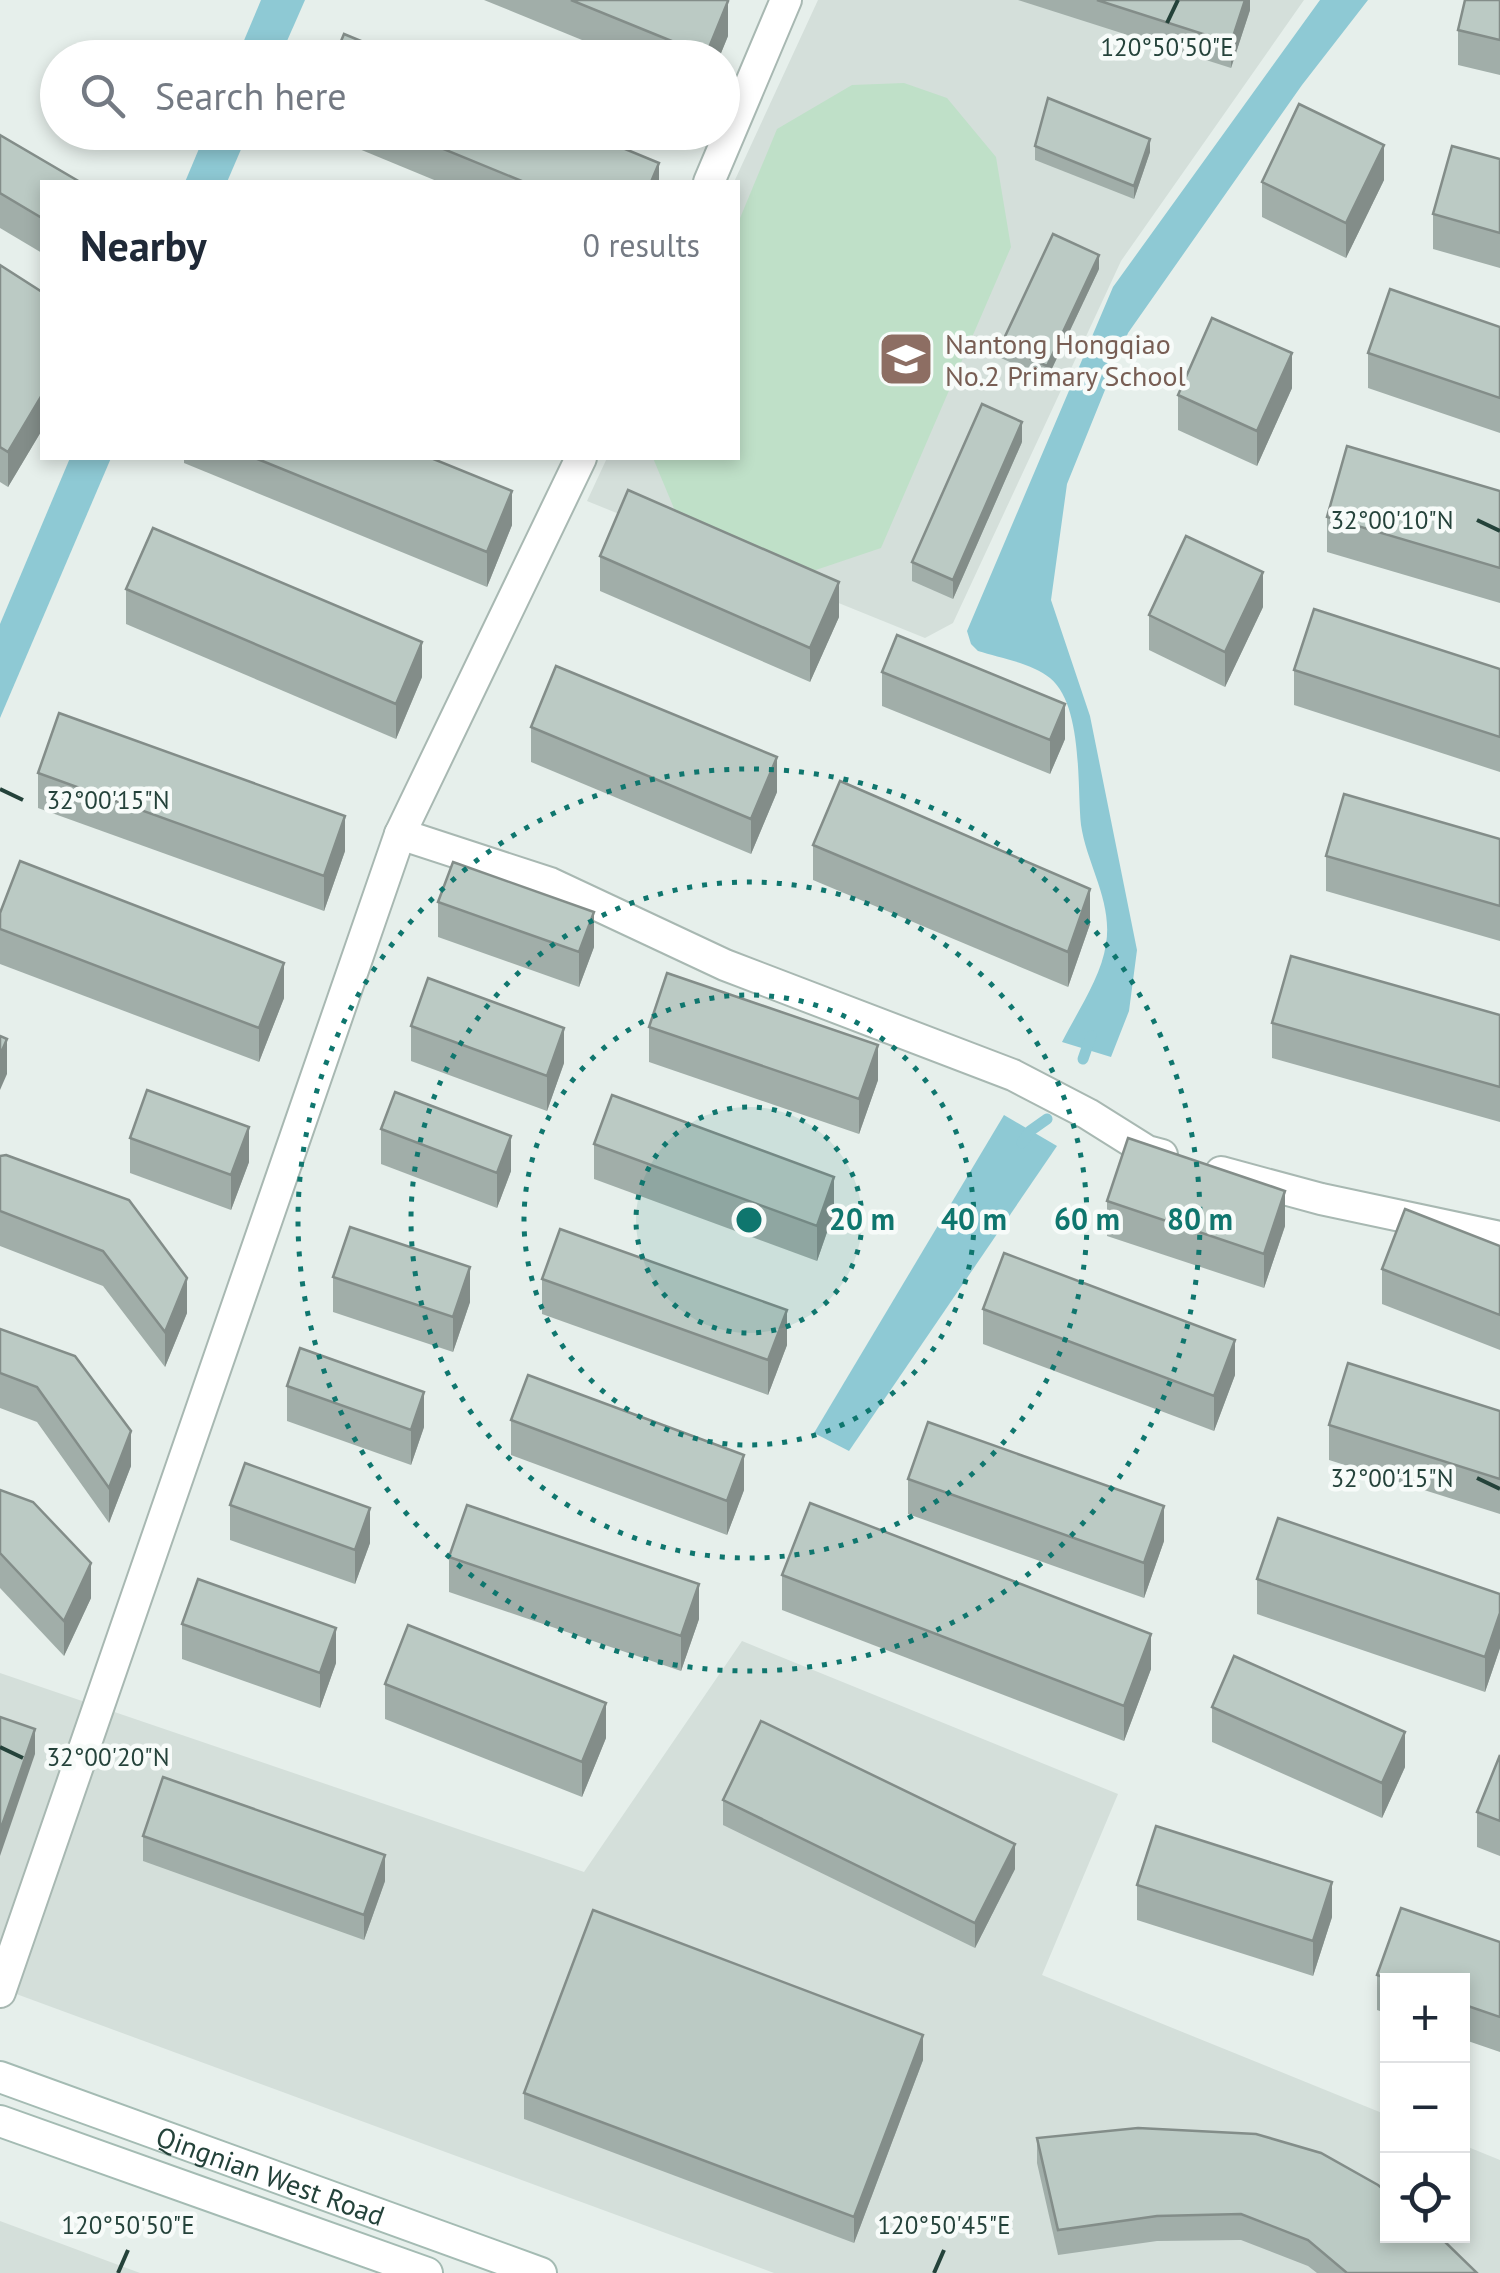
<!DOCTYPE html>
<meta charset="utf-8">
<style>
body{margin:0;font-family:"PT Sans",sans-serif;background:#f2f2f3;color:#1f2937}
.controls{position:absolute;right:30px;bottom:30px;display:grid;overflow:hidden;border-radius:0px;box-shadow:0 5px 15px #0003}
.controls button{width:90px;height:90px;display:grid;place-items:center;padding:0;border:0;border-bottom:2px solid #e0e1e3;background:#fff;color:#1f2937;font:50px sans-serif}
.list{margin:0;padding:0;list-style:none}
h2{display:flex;justify-content:space-between;align-items:center;height:130px;margin:0;padding:0 40px;font-size:42px}
h2 small{font-size:32px;font-weight:400;color:#747a83}
.icon{flex:none;width:55px;height:55px;fill:none;stroke:currentColor;stroke-width:2;stroke-linecap:round;stroke-linejoin:round}
.map{position:relative;flex:none;width:1500px;height:2273px;overflow:hidden}
.search{position:absolute;background:#fff;box-shadow:0 5px 15px #0003;left:40px;top:40px;width:700px;height:110px;display:flex;align-items:center;gap:25px;box-sizing:border-box;padding:0 35px;border-radius:55px;color:#747a83;font-size:38px}
.panel{position:absolute;background:#fff;box-shadow:0 5px 15px #0003;left:40px;top:180px;width:700px;height:280px;border-radius:0px}
.map>svg:first-child{display:block}
</style>
<div class="map">
<svg width="1500" height="2273" viewBox="0 0 1500 2273">
<rect width="100%" height="100%" fill="#e6efeb"/>
<g fill="#d4dfda">
<polygon points="818,0 1304,0 1121,261 953,623 925,638 587,501 607,458 738,458 738,182 734,182"/>
<polygon points="742,1641 1118,1794 1042,1975 1387,2115 1388,2236 1462,2236 1463,2145 1500,2160 1500,2273 774,2273 0,1988 0,1673 584,1872"/>
<polygon points="0,2221 140,2273 0,2273"/>
</g>
<polygon fill="#bfe0c8" points="904,83 947,98 996,157 1011,247 881,548 798,576 683,530 653,458 738,458 738,223 777,129 852,85"/>
<g fill="#8ec9d4">
<polygon points="261,0 305,0 280,57 237,57"/>
<path d="M1320,0H1368L1302,85L1128,333L1067,484L1051,600L1090,716L1137,950L1129,1011L1111,1057L1062,1042C1077,1012 1101,978 1106,944C1113,902 1087,865 1081,825C1077,786 1083,705 1050,678C1032,663 1000,658 978,651L971,644L967,631L1113,287Z"/>
<polygon points="206,132 248,133 227,182 185,182"/>
<polygon points="70,458 111,458 0,718 0,624"/>
<polygon points="1004,1115 1057,1146 849,1451 814,1433"/>
</g>
<g fill="none" stroke-linecap="round" stroke-linejoin="round">
<g stroke="#8ec9d4" stroke-width="11">
<polyline points="1083,1059 1091,1036"/>
<polyline points="1022,1143 1030,1131 1047,1119"/>
</g>
<g stroke="#a8b8b2" stroke-width="34">
<g id="minor">
<polyline points="709,182 786,0"/>
<polyline points="400,834 550,883 725,965 1013,1075 1088,1114 1147,1151 1162,1155"/>
<polyline points="1221,1172 1321,1199 1500,1237"/>
<polyline points="0,1992 400,834 581,458"/>
</g>
</g>
<g stroke="#a4bbb3" stroke-width="34">
<g id="secondary">
<path id="s1" d="M0,2077L541,2273"/>
<polyline points="0,2121 427,2273"/>
</g>
</g>
<use href="#minor" stroke="#fff" stroke-width="30"/>
<use href="#secondary" stroke="#fff" stroke-width="30"/>
</g>
<g fill="#a1aea9">
<polygon points="484,0 726,0 728,36 719,58 626,58"/>
<polygon points="1018,0 1250,0 1250,10 1231,68"/>
<polygon points="1500,0 1500,75 1458,65 1458,30"/>
<polygon points="318,132 584,132 659,182 439,182"/>
<polygon points="0,135 42,182 42,253 0,228"/>
<polygon points="1035,146 1150,152 1134,199 1035,160"/>
<polygon points="1500,159 1500,268 1433,249 1433,214"/>
<polygon points="1384,180 1346,258 1262,217 1262,182"/>
<polygon points="0,265 42,292 42,430 8,487 0,482"/>
<polygon points="1099,269 1047,379 1001,358 1001,345"/>
<polygon points="1500,327 1500,433 1368,388 1368,353"/>
<polygon points="1292,388 1257,466 1178,430 1178,395"/>
<polygon points="1022,442 953,599 912,581 912,562"/>
<polygon points="184,458 431,458 512,525 487,587 184,463"/>
<polygon points="1500,491 1500,603 1327,552 1327,517"/>
<polygon points="600,556 839,617 810,682 600,591"/>
<polygon points="126,589 422,677 396,739 126,624"/>
<polygon points="1263,607 1225,687 1149,650 1149,615"/>
<polygon points="1500,669 1500,772 1294,705 1294,670"/>
<polygon points="882,672 1065,739 1050,774 882,706"/>
<polygon points="531,727 777,792 751,854 531,762"/>
<polygon points="38,773 345,851 324,911 38,808"/>
<polygon points="1500,839 1500,941 1326,891 1326,856"/>
<polygon points="813,845 1090,924 1068,987 813,880"/>
<polygon points="438,902 594,947 579,987 438,937"/>
<polygon points="0,913 284,998 259,1062 0,964"/>
<polygon points="1500,1015 1500,1122 1272,1058 1272,1023"/>
<polygon points="411,1026 564,1063 547,1111 411,1061"/>
<polygon points="649,1027 878,1080 859,1134 649,1062"/>
<polygon points="381,1129 511,1171 497,1208 381,1164"/>
<polygon points="130,1138 249,1162 231,1210 130,1173"/>
<polygon points="594,1144 834,1212 817,1261 594,1179"/>
<polygon points="0,1156 187,1313 165,1367 103,1286 0,1246"/>
<polygon points="1107,1201 1285,1226 1264,1288 1107,1236"/>
<polygon points="1500,1246 1500,1350 1382,1304 1382,1269"/>
<polygon points="333,1277 470,1302 453,1352 333,1312"/>
<polygon points="542,1279 787,1345 768,1395 542,1314"/>
<polygon points="983,1309 1235,1375 1214,1431 983,1344"/>
<polygon points="0,1329 131,1466 109,1523 37,1422 0,1408"/>
<polygon points="287,1386 424,1427 411,1465 287,1421"/>
<polygon points="1500,1411 1500,1514 1329,1460 1329,1425"/>
<polygon points="511,1420 744,1490 727,1535 511,1455"/>
<polygon points="908,1479 1164,1541 1144,1598 908,1514"/>
<polygon points="0,1490 91,1598 64,1656 0,1588"/>
<polygon points="230,1505 370,1543 355,1584 230,1540"/>
<polygon points="449,1557 699,1619 681,1671 449,1592"/>
<polygon points="782,1575 1151,1669 1124,1741 782,1610"/>
<polygon points="1257,1579 1500,1594 1500,1648 1485,1692 1257,1614"/>
<polygon points="182,1624 336,1663 320,1708 182,1659"/>
<polygon points="385,1684 606,1738 582,1797 385,1719"/>
<polygon points="1212,1707 1405,1767 1382,1818 1212,1742"/>
<polygon points="1500,1755 1500,1856 1477,1847 1477,1812"/>
<polygon points="723,1800 1015,1869 975,1948 723,1825"/>
<polygon points="143,1836 385,1881 364,1940 143,1861"/>
<polygon points="1137,1885 1332,1917 1313,1976 1137,1920"/>
<polygon points="1500,1942 1500,2052 1462,2039 1462,1980 1388,1980 1388,2014 1377,2010 1377,1975"/>
<polygon points="923,2060 854,2243 524,2119 524,2093"/>
<polygon points="1037,2138 1477,2273 1317,2273 1308,2266 1241,2240 1157,2241 1058,2255 1037,2163"/>
</g>
<g fill="#838d89">
<polygon points="1245,0 1250,0 1250,10 1231,68 1231,43"/>
<polygon points="728,1 728,36 719,58 706,58"/>
<polygon points="1150,139 1150,152 1134,199 1134,186"/>
<polygon points="1384,145 1384,180 1346,258 1346,223"/>
<polygon points="659,163 659,182 651,182"/>
<polygon points="1099,255 1099,269 1047,379 1047,366"/>
<polygon points="1292,353 1292,388 1257,466 1257,431"/>
<polygon points="42,395 42,430 8,487 8,452"/>
<polygon points="1022,422 1022,442 953,599 953,580"/>
<polygon points="512,491 512,525 487,587 487,552"/>
<polygon points="1263,572 1263,607 1225,687 1225,652"/>
<polygon points="839,582 839,617 810,682 810,648"/>
<polygon points="422,642 422,677 396,739 396,704"/>
<polygon points="1065,704 1065,739 1050,774 1050,740"/>
<polygon points="777,757 777,792 751,854 751,819"/>
<polygon points="345,816 345,851 324,911 324,876"/>
<polygon points="1090,889 1090,924 1068,987 1068,952"/>
<polygon points="594,912 594,947 579,987 579,952"/>
<polygon points="284,963 284,998 259,1062 259,1028"/>
<polygon points="564,1028 564,1063 547,1111 547,1076"/>
<polygon points="7,1039 7,1074 0,1090 0,1055"/>
<polygon points="878,1045 878,1080 859,1134 859,1099"/>
<polygon points="249,1127 249,1162 231,1210 231,1175"/>
<polygon points="511,1136 511,1171 497,1208 497,1173"/>
<polygon points="834,1177 834,1212 817,1261 817,1226"/>
<polygon points="1285,1191 1285,1226 1264,1288 1264,1254"/>
<polygon points="470,1267 470,1302 453,1352 453,1317"/>
<polygon points="187,1278 187,1313 165,1367 165,1332"/>
<polygon points="787,1310 787,1345 768,1395 768,1360"/>
<polygon points="1235,1340 1235,1375 1214,1431 1214,1396"/>
<polygon points="424,1392 424,1427 411,1465 411,1430"/>
<polygon points="131,1431 131,1466 109,1523 109,1488"/>
<polygon points="744,1455 744,1490 727,1535 727,1501"/>
<polygon points="1164,1506 1164,1541 1144,1598 1144,1563"/>
<polygon points="370,1508 370,1543 355,1584 355,1550"/>
<polygon points="91,1563 91,1598 64,1656 64,1621"/>
<polygon points="699,1584 699,1619 681,1671 681,1636"/>
<polygon points="1500,1613 1500,1648 1485,1692 1485,1657"/>
<polygon points="336,1628 336,1663 320,1708 320,1673"/>
<polygon points="1151,1634 1151,1669 1124,1741 1124,1706"/>
<polygon points="606,1703 606,1738 582,1797 582,1762"/>
<polygon points="35,1729 35,1754 0,1856 0,1831"/>
<polygon points="1405,1732 1405,1767 1382,1818 1382,1783"/>
<polygon points="1015,1844 1015,1869 975,1948 975,1923"/>
<polygon points="385,1855 385,1881 364,1940 364,1915"/>
<polygon points="1332,1882 1332,1917 1313,1976 1313,1941"/>
<polygon points="923,2035 923,2060 854,2243 854,2217"/>
</g>
<g fill="#bbcac4" stroke="#838d89" stroke-width="2.5">
<polygon points="571,0 726,0 728,1 706,55"/>
<polygon points="1097,0 1245,0 1231,43"/>
<polygon points="1465,0 1500,0 1500,40 1458,30"/>
<polygon points="344,34 402,58 334,58"/>
<polygon points="1048,98 1150,139 1134,186 1035,146"/>
<polygon points="1299,104 1384,145 1346,223 1262,182"/>
<polygon points="402,132 584,132 659,163 651,182 524,182"/>
<polygon points="0,135 80,182 42,182 42,218 0,193"/>
<polygon points="1452,146 1500,159 1500,233 1433,214"/>
<polygon points="1053,234 1099,255 1047,366 1001,345"/>
<polygon points="0,265 42,292 42,395 8,452 0,447"/>
<polygon points="1390,289 1500,327 1500,398 1368,353"/>
<polygon points="1212,318 1292,353 1257,431 1178,395"/>
<polygon points="982,404 1022,422 953,580 912,562"/>
<polygon points="1347,446 1500,491 1500,568 1327,517"/>
<polygon points="255,458 431,458 512,491 487,552"/>
<polygon points="628,490 839,582 810,648 600,556"/>
<polygon points="153,528 422,642 396,704 126,589"/>
<polygon points="1186,536 1263,572 1225,652 1149,615"/>
<polygon points="1314,609 1500,669 1500,737 1294,670"/>
<polygon points="897,635 1065,704 1050,740 882,672"/>
<polygon points="556,666 777,757 751,819 531,727"/>
<polygon points="59,713 345,816 324,876 38,773"/>
<polygon points="840,781 1090,889 1068,952 813,845"/>
<polygon points="1344,794 1500,839 1500,906 1326,856"/>
<polygon points="20,861 284,963 259,1028 0,929 0,913"/>
<polygon points="453,862 594,912 579,952 438,902"/>
<polygon points="1291,956 1500,1015 1500,1087 1272,1023"/>
<polygon points="667,973 878,1045 859,1099 649,1027"/>
<polygon points="428,978 564,1028 547,1076 411,1026"/>
<polygon points="0,1036 7,1039 0,1055"/>
<polygon points="147,1090 249,1127 231,1175 130,1138"/>
<polygon points="395,1092 511,1136 497,1173 381,1129"/>
<polygon points="612,1095 834,1177 817,1226 594,1144"/>
<polygon points="1128,1138 1285,1191 1264,1254 1107,1201"/>
<polygon points="6,1155 129,1200 187,1278 165,1332 103,1251 0,1211 0,1156"/>
<polygon points="1405,1209 1500,1246 1500,1315 1382,1269"/>
<polygon points="350,1227 470,1267 453,1317 333,1277"/>
<polygon points="560,1229 787,1310 768,1360 542,1279"/>
<polygon points="1004,1253 1235,1340 1214,1396 983,1309"/>
<polygon points="0,1329 75,1356 131,1431 109,1488 37,1387 0,1373"/>
<polygon points="300,1348 424,1392 411,1430 287,1386"/>
<polygon points="1348,1363 1500,1411 1500,1479 1329,1425"/>
<polygon points="528,1375 744,1455 727,1501 511,1420"/>
<polygon points="928,1422 1164,1506 1144,1563 908,1479"/>
<polygon points="245,1463 370,1508 355,1550 230,1505"/>
<polygon points="0,1490 33,1502 91,1563 64,1621 0,1553"/>
<polygon points="810,1503 1151,1634 1124,1706 782,1575"/>
<polygon points="467,1505 699,1584 681,1636 449,1557"/>
<polygon points="1278,1518 1500,1594 1500,1613 1485,1657 1257,1579"/>
<polygon points="198,1579 336,1628 320,1673 182,1624"/>
<polygon points="408,1625 606,1703 582,1762 385,1684"/>
<polygon points="1234,1656 1405,1732 1382,1783 1212,1707"/>
<polygon points="0,1717 35,1729 0,1831"/>
<polygon points="761,1721 1015,1844 975,1923 723,1800"/>
<polygon points="1500,1755 1500,1821 1477,1812"/>
<polygon points="163,1777 385,1855 364,1915 143,1836"/>
<polygon points="1156,1826 1332,1882 1313,1941 1137,1885"/>
<polygon points="1401,1908 1500,1942 1500,2017 1462,2004 1462,1980 1392,1980 1377,1975"/>
<polygon points="593,1910 923,2035 854,2217 524,2093"/>
<polygon points="1138,2128 1256,2134 1321,2153 1378,2185 1388,2193 1388,2236 1439,2236 1477,2273 1347,2273 1308,2240 1241,2214 1157,2216 1058,2230 1037,2138"/>
</g>
<path fill="none" stroke="#24423a" stroke-width="4" d="M1167,23L1178,0M1477,520L1500,531M0,789L23,800M1477,1478L1500,1489M0,1747L23,1758M118,2273L128,2250M934,2273L944,2250"/>
<circle cx="749" cy="1220" r="113" fill="#0f766e" fill-opacity=".12"/>
<g fill="none" stroke="#0f766e" stroke-width="5" stroke-dasharray="5 10">
<circle cx="749" cy="1220" r="113"/>
<circle cx="749" cy="1220" r="225"/>
<circle cx="749" cy="1220" r="338"/>
<circle cx="749" cy="1220" r="451"/>
</g>
<defs>
<g id="school-square" transform="scale(2.875)"><rect x="-9" y="-9" width="18" height="18" rx="4" fill="#8d6e63" stroke="#f7fbf9"/><path d="M0-5L7-2L0 1L-7-2ZM-4 1L0 2.5L4 1V4Q0 6-4 4Z" fill="#fff"/></g>
</defs>
<g fill-rule="evenodd">
<use href="#school-square" x="906" y="359"/>
</g>
<g text-anchor="middle" dominant-baseline="central" stroke-width="9" stroke-linejoin="round" paint-order="stroke">
<g font-size="28" fill="#785e54" stroke="#f7fbf9" text-anchor="start">
<text x="945" y="343">Nantong Hongqiao<tspan x="945" dy="32">No.2 Primary School</tspan></text>
</g>
<g font-size="28" fill="#24423a" stroke="#f7fbf9">
<text stroke="none"><textPath href="#s1" startOffset="288">Qingnian West Road</textPath></text>
</g>
</g>
<g font-size="25" text-anchor="middle" fill="#24423a" stroke="#f7fbf9" stroke-width="9" stroke-linejoin="round" paint-order="stroke">
<text x="1167" y="56">120°50'50"E</text>
<text x="1392" y="529">32°00'10"N</text>
<text x="108" y="809">32°00'15"N</text>
<text x="1392" y="1487">32°00'15"N</text>
<text x="108" y="1766">32°00'20"N</text>
<text x="128" y="2234">120°50'50"E</text>
<text x="944" y="2234">120°50'45"E</text>
</g>
<circle cx="749" cy="1220" r="15" fill="#0f766e" stroke="#f7fbf9" stroke-width="5"/>
<g font-size="30" text-anchor="middle" font-weight="bold" fill="#0f766e" stroke="#f7fbf9" stroke-width="9" stroke-linejoin="round" paint-order="stroke">
<text x="862" y="1230">20 m</text>
<text x="974" y="1230">40 m</text>
<text x="1087" y="1230">60 m</text>
<text x="1200" y="1230">80 m</text>
</g>
</svg>
<div class="controls">
<button>+</button>
<button>−</button>
<button><svg class="icon" aria-label="locate" viewBox="0 0 24 24"><circle cx="12" cy="12" r="6"/><path d="M12 2v4M12 18v4M2 12h4M18 12h4"/></svg></button>
</div>
<div class="search"><svg class="icon" aria-label="search" viewBox="0 0 24 24"><circle cx="10" cy="10" r="6"/><path d="M15 15l6 6"/></svg>Search here</div>
<section class="panel">
<h2>Nearby<small>0 results</small></h2>
<ul class="list">
</ul>
</section>
</div>
